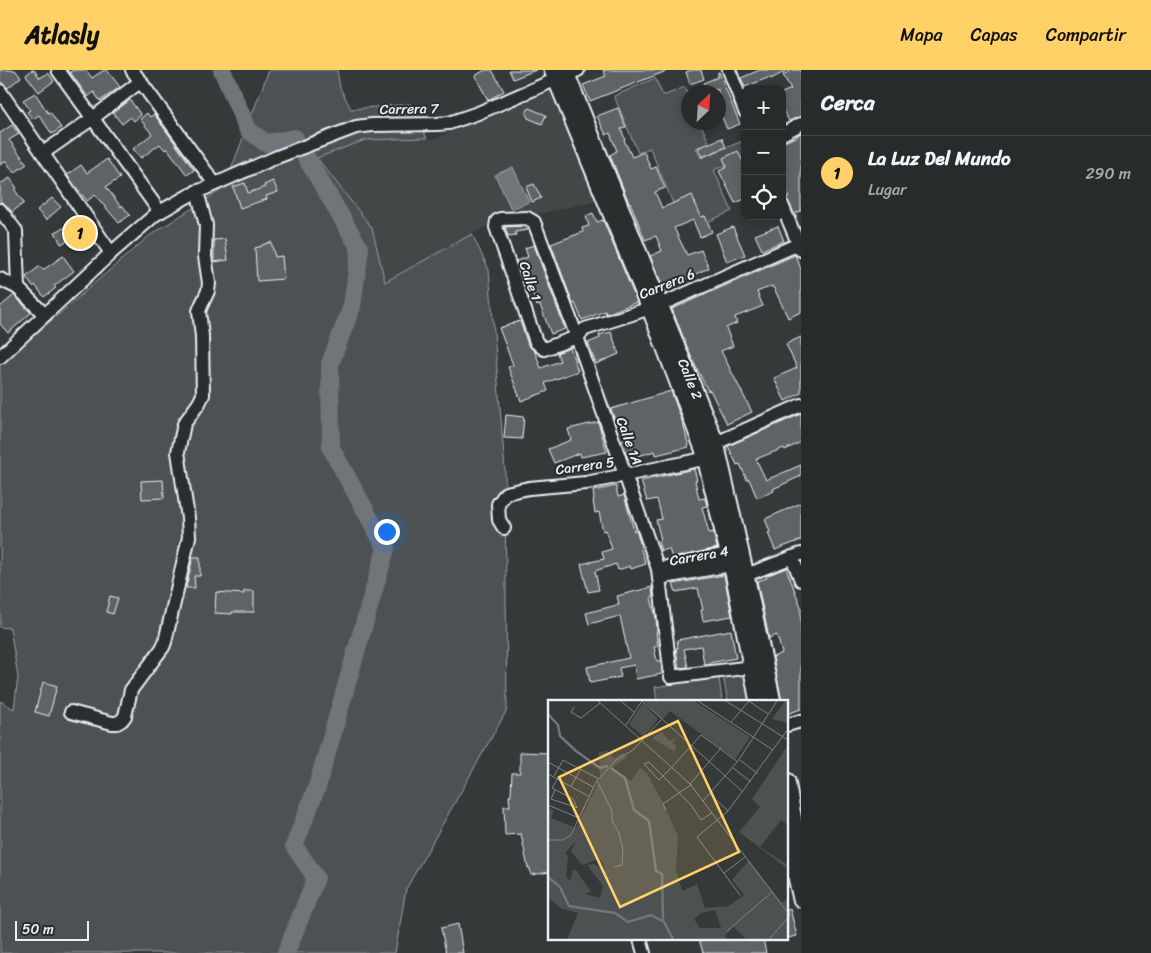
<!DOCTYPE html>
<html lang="es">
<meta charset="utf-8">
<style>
body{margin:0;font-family:Sriracha,sans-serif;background:#343738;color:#f1f3f6}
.controls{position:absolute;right:15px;top:15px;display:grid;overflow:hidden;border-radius:10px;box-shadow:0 2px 8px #0003}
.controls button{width:45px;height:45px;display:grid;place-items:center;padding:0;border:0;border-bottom:1px solid #444748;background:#282b2c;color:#f1f3f6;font:25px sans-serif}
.compass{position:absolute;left:681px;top:15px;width:45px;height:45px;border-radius:50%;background:#282b2c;box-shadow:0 2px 8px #0003;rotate:25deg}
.scale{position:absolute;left:15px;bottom:12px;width:74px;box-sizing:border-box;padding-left:5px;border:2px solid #e8f1f8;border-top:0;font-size:14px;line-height:18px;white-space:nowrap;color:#e8f1f8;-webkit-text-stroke:4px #2a2d2e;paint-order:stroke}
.you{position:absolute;left:386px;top:461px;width:18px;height:18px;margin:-12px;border:4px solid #fff;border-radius:50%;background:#1a73e8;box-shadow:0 0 0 8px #1a73e833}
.badge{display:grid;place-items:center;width:32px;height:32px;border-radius:50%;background:#ffd166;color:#111;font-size:16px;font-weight:700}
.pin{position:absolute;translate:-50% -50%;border:2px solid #fff;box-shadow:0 1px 5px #0006}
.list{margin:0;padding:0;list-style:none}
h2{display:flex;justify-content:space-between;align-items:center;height:65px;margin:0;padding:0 20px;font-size:21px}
h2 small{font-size:16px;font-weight:400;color:#a5a7a9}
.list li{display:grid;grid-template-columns:32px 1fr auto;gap:15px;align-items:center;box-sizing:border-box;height:75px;padding:0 20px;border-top:1px solid #444748}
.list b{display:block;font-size:19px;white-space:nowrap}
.list p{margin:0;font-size:16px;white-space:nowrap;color:#a5a7a9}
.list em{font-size:16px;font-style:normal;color:#a5a7a9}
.icon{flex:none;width:28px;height:28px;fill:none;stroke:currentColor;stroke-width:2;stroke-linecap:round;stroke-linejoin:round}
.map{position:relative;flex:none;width:801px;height:883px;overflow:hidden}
header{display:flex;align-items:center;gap:30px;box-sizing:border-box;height:70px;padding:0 25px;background:#ffd166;color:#111}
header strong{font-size:24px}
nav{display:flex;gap:28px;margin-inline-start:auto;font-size:18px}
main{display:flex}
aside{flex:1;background:#282b2c}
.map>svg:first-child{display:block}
</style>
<header>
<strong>Atlasly</strong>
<nav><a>Mapa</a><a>Capas</a><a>Compartir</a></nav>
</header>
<main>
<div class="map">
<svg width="801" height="883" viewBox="0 0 801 883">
<rect width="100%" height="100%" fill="#35393a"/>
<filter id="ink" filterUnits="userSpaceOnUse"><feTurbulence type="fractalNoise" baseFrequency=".02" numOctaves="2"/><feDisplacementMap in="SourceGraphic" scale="10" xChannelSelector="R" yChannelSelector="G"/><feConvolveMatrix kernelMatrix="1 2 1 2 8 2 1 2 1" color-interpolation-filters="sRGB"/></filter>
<g filter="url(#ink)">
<polygon fill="#424647" points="550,15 596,131 489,155 385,212 372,158 316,88 365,70 435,69"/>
<g fill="#4d5152" stroke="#9aa1a5">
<polygon points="269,0 337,0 340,18 351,39 411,34 427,68 365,70 317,88 372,158 385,212 472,164 489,200 505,400 507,640 406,819 395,883 0,883 0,631 14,639 18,607 10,558 0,557 0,295 149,166 224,118"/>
<polygon points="655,8 663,26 685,17 688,25 688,52 700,53 709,72 696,78 701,88 745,70 745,87 714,100 732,141 703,154 675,138 650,78 638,83 614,26"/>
<polygon points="745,603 750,632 728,632 723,606"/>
<polygon points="719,607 722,632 657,632 655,617"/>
</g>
<polygon fill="#707579" stroke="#a0a7ac" points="513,97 529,132 511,139 495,105"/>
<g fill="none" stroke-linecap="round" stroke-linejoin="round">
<g stroke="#707579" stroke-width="18">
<polyline points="222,0 248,60 266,73 295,68"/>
<polyline points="286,883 316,808 294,776 317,717 386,478 331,378 330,294 352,236 360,179 306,87"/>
</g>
</g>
<g fill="#5f6365" stroke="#e8f1f8">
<polygon points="0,0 15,0 21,7 8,18 0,11"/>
<polygon points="32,0 34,0 40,8 48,3 54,11 39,22 26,5"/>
<polygon points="73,0 86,0 92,8 104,0 107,0 120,17 100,31 94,22 88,27 70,2"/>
<polygon points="485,0 492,0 504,21 488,30 475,6"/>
<polygon points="509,0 536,0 513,9"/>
<polygon points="603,0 669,0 590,31 583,15 606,6"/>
<polygon points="692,0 701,0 704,9 690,14 686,2"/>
<polygon points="760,0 788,0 771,9 770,7 745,17 741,8"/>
<polygon points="792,0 801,0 801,46 789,51 782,39 782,23 791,19 783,5"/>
<polygon points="718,2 719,2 730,30 740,54 727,59 721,45 718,46 718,19 707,22 703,13 718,7"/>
<polygon points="35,23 48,43 50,42 61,58 52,64 39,45 33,49 27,42 30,40 23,30"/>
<polygon points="130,30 141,45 134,51 131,47 122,54 113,43"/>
<polygon points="529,38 546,45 542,54 528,48 526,43"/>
<polygon points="618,38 626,57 621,59 625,69 624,70 632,87 644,82 651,99 656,97 665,118 655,122 662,138 692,125 701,147 705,146 712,162 700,167 693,150 674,158 687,185 701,180 709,198 680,211 681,212 664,220 650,186 662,181 656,166 645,170 630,132 629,133 610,85 617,81 610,63 606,65 597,46"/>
<polygon points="147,43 150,47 154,44 194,100 187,105 167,78 165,80 160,74 141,88 133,79 152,64 140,49"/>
<polygon points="12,55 19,64 9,70 27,94 14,103 6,91 0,95 0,63"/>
<polygon points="801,63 801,141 796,143 796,148 789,132 786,128 789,127 782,112 782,73 798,66 797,65"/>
<polygon points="722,68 726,77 702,87 698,78"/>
<polygon points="738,81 742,90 745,89 745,129 735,133 719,101 727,97 723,88"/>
<polygon points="107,89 120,108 106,117 121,137 122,135 130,145 119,153 95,125 87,131 67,105 81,95 87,103"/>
<polygon points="10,108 17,118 15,120 24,133 12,142 6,135 0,131 0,114"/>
<polygon points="273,111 278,122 266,126 267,129 240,138 233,117 245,113 248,123 265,117 264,115"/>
<polygon points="534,114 541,128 532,132 526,117"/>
<polygon points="52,128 61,137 46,150 37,140"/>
<polygon points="593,143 597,152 603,150 637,232 606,244 605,241 582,250 575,233 573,234 551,174 583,162 582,158 589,156 586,146"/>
<polygon points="80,152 91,168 80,175 75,167 61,174 55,162 68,156 69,158"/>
<polygon points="525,156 528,160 515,162 516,165 508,166 505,157"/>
<polygon points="778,156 784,171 762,180 755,165"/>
<polygon points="733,157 745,185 727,192 716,164"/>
<polygon points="225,169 228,190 214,192 214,170"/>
<polygon points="271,172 275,187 282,186 284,209 257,211 255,178 262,176 262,175"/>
<polygon points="534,175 565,259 551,264 540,235 537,236 527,208 523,210 516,191 528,187 525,178"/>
<polygon points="795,185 801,199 801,242 788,248 774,218 773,218 772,216 757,222 763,236 735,247 737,253 726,258 733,276 721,281 752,342 727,354 710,320 708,321 692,289 672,239"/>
<polygon points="63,186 74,201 54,216 56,218 44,227 35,215 33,217 26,207 40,196 43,200"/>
<polygon points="14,225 31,243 8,263 0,254 0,237"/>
<polygon points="520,251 528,275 535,282 541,298 560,291 557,283 570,278 578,301 545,313 548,321 521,331 508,297 513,295 499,258"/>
<polygon points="611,262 619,284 596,294 588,273 600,268 599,265"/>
<polygon points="801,267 801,323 785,331 774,308 797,298 786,274"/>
<polygon points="671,321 683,354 689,377 656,385 655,381 628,389 621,370 626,368 621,352 616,353 611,339"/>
<polygon points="801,344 801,372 785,380 784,378 756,389 766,410 801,395 801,406 773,419 774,421 757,428 749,409 747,410 740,394 737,395 728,376"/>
<polygon points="506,345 524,347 522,369 504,368"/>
<polygon points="598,352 607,382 581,387 580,383 554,393 548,379 571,370 568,359"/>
<polygon points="694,399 697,410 695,411 699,429 705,428 707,436 702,437 709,463 713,462 717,478 672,488 669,479 661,481 658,471 661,470 656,450 662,449 657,429 647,431 641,411"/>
<polygon points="163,410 164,428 142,429 141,411"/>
<polygon points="616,416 618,427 624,425 634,461 636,460 641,476 640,477 646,494 631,499 630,496 618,500 616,494 595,501 599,520 588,522 581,494 604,489 602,482 612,479 606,460 603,461 599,442 595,443 593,430 594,429 593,421"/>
<polygon points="801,433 801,470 775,480 768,463 770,462 765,449"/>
<polygon points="193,487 200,487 200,506 194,506 195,518 186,518"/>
<polygon points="786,498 801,537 801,639 787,644 787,632 782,632 773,587 782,583 777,565 769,568 757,511 767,508 766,506"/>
<polygon points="724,505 732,546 703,551 701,540 703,540 698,518 676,522 673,514"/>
<polygon points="652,517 653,527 651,528 656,548 657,562 656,562 658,576 654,577 657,591 661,591 662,604 636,609 634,595 619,598 621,607 590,613 587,597 629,588 620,546 589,554 586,543 617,535 617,534 619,534 617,526"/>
<polygon points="244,521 254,521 254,542 232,542 232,544 215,543 216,522 244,524"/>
<polygon points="110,526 118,528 113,544 106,542"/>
<polygon points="731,560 736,588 704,594 701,576 684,579 688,597 679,598 676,578 678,578 677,570"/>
<polygon points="43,612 57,616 49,646 35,642"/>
<polygon points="520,682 550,683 550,731 548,731 550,744 550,802 531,805 530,798 528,798 521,764 505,765 504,736 510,736 509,726 511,725 512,703 520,703"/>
<polygon points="790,839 797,866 787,868 787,840"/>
<polygon points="458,854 463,883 446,883 441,858"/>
<polygon points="699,869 763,869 766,883 703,883"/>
</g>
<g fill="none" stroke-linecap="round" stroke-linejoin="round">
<g stroke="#e8f1f8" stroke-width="16">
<g id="minor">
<polyline points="58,0 160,142"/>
<polyline points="132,0 215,114"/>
<polyline points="729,0 745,41"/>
<polyline points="0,21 111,183"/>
<polyline points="782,64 801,54"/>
<polyline points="43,83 93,48 141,11"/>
<polyline points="782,135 801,180"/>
<polyline points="0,140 16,161 18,218"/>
<polyline points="0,209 18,218 45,245"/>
<polyline points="0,287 111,183 156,144 190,125 277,87 356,57 372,55 437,54 449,53 478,43 578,0"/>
<polyline points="707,377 801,335"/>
<polyline points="504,458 499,450 498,434 506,423 529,418 586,413 713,387"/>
<polyline points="792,487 801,510"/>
<polyline points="658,499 736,482"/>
<polyline points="736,507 746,505 801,484"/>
<polyline points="659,508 731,495 740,495"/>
<polyline points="752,597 671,607 658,499 577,267 534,152 527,148 500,149 497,151 496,157 536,272 544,279 577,267 585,259 660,235 801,173"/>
<polyline points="71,642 112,653 117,653 122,650 125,646 131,620 163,577 165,572 189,467 188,448 178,382 184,354 199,333 203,325 202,266 199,241 201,236 208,221 209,213 205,186 206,155 197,121"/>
<polyline points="787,655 801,651"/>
<polyline points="640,869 644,883"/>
</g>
</g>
<g stroke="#e8f1f8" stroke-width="19">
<g id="major">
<polyline points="552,0 650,239 703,379 734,507 758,632"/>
<polyline points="565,0 716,373 746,505 773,632"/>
<polyline points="787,711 801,791"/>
<polyline points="790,780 801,829"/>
</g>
</g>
<use href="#minor" stroke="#2a2d2e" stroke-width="12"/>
<use href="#major" stroke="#2a2d2e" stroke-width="15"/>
</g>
</g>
<g text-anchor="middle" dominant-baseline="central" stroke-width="4" stroke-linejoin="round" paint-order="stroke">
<g font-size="14" fill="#e8f1f8" stroke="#2a2d2e">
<text transform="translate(409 39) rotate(-1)">Carrera 7</text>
<text transform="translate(530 211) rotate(71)">Calle 1</text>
<text transform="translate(667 214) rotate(-22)">Carrera 6</text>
<text transform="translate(690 309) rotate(68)">Calle 2</text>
<text transform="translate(629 371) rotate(70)">Calle 1A</text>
<text transform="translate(585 396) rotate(-8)">Carrera 5</text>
<text transform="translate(699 486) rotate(-10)">Carrera 4</text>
</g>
</g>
<g transform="translate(548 630)">
<rect width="240" height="240" fill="#35393a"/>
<path d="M96,1H146L202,37L187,59L122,11L114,20ZM237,1H240V23L224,19ZM95,3L110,19L96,37L81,24ZM114,32L121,41L129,37L124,42L129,47L126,51L104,38ZM240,45V125L233,120L212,147L240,165V169L191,132L212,107L204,99ZM60,51L66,58L75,53L79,57L64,68L83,81L92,68L98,72L114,101L130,136L128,170L134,191L149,184L157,208L181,206L196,195L184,180L201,160L234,203L240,197V239H198L186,227L177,235L179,239H19L30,213L12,208L0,197V108L6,110L3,118L28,128L52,79L51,52ZM28,141L23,151L34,165L51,159L56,165L57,170L46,164L39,165L55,186L52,198L37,194L43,192L28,170H25L22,181L18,176L20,156L17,153ZM167,210L173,228H152L146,219L153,213Z" fill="#4d5152" fill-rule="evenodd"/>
<path fill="none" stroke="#707579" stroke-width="2.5" d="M0,14L10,25L12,36L28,51L52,68L60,66M63,68L77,78L86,110L101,121L108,171L114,174L115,220L125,239M0,177L12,187L21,206L67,213L80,222L103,215L116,222"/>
<path fill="none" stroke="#7d8386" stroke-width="1" d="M50,1L142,84L240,213M73,1L87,13M94,1L195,92M150,1L225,50M178,1L240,40M201,1L220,14M26,7L23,12L33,18L52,3M183,22L201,1M78,25L94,1M192,60L210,74M0,62L45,87M185,68L203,82M0,74L40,96M6,76L15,60L51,79M10,78L4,88L25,99L29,108M49,81L64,111V121L71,133L75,150L74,165L66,167M142,84L173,48M23,86L33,69M7,90L3,99L30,108M162,94L180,111M155,101L190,61L229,1M0,105L31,118M118,110L115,104L144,84M164,113L153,120L143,105L115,76L101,62L96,64L111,80L125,66L153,35L190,62M0,140H15L23,135L48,82L68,60L85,50L113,20M176,173L197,157M192,195L149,137L180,111L240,29M179,231L224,192M221,239L240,218"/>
<path fill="#ffd166" fill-opacity="0.15" stroke="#ffd166" stroke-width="2.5" d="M130,21L191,152L72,207L11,77Z"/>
<rect width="240" height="240" fill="none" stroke="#e8f1f8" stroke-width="2.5"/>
</g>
</svg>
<div class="controls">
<button>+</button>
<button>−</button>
<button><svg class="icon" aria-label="locate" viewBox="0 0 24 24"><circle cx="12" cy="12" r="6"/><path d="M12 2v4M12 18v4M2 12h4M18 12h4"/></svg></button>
</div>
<svg class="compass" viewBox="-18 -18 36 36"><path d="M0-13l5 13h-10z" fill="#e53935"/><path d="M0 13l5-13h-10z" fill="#a5a7a9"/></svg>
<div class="scale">50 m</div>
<div class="you"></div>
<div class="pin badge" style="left:80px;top:163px">1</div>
</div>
<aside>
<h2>Cerca<small></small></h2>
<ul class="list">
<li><span class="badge">1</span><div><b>La Luz Del Mundo</b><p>Lugar</p></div><em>290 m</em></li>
</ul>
</aside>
</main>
